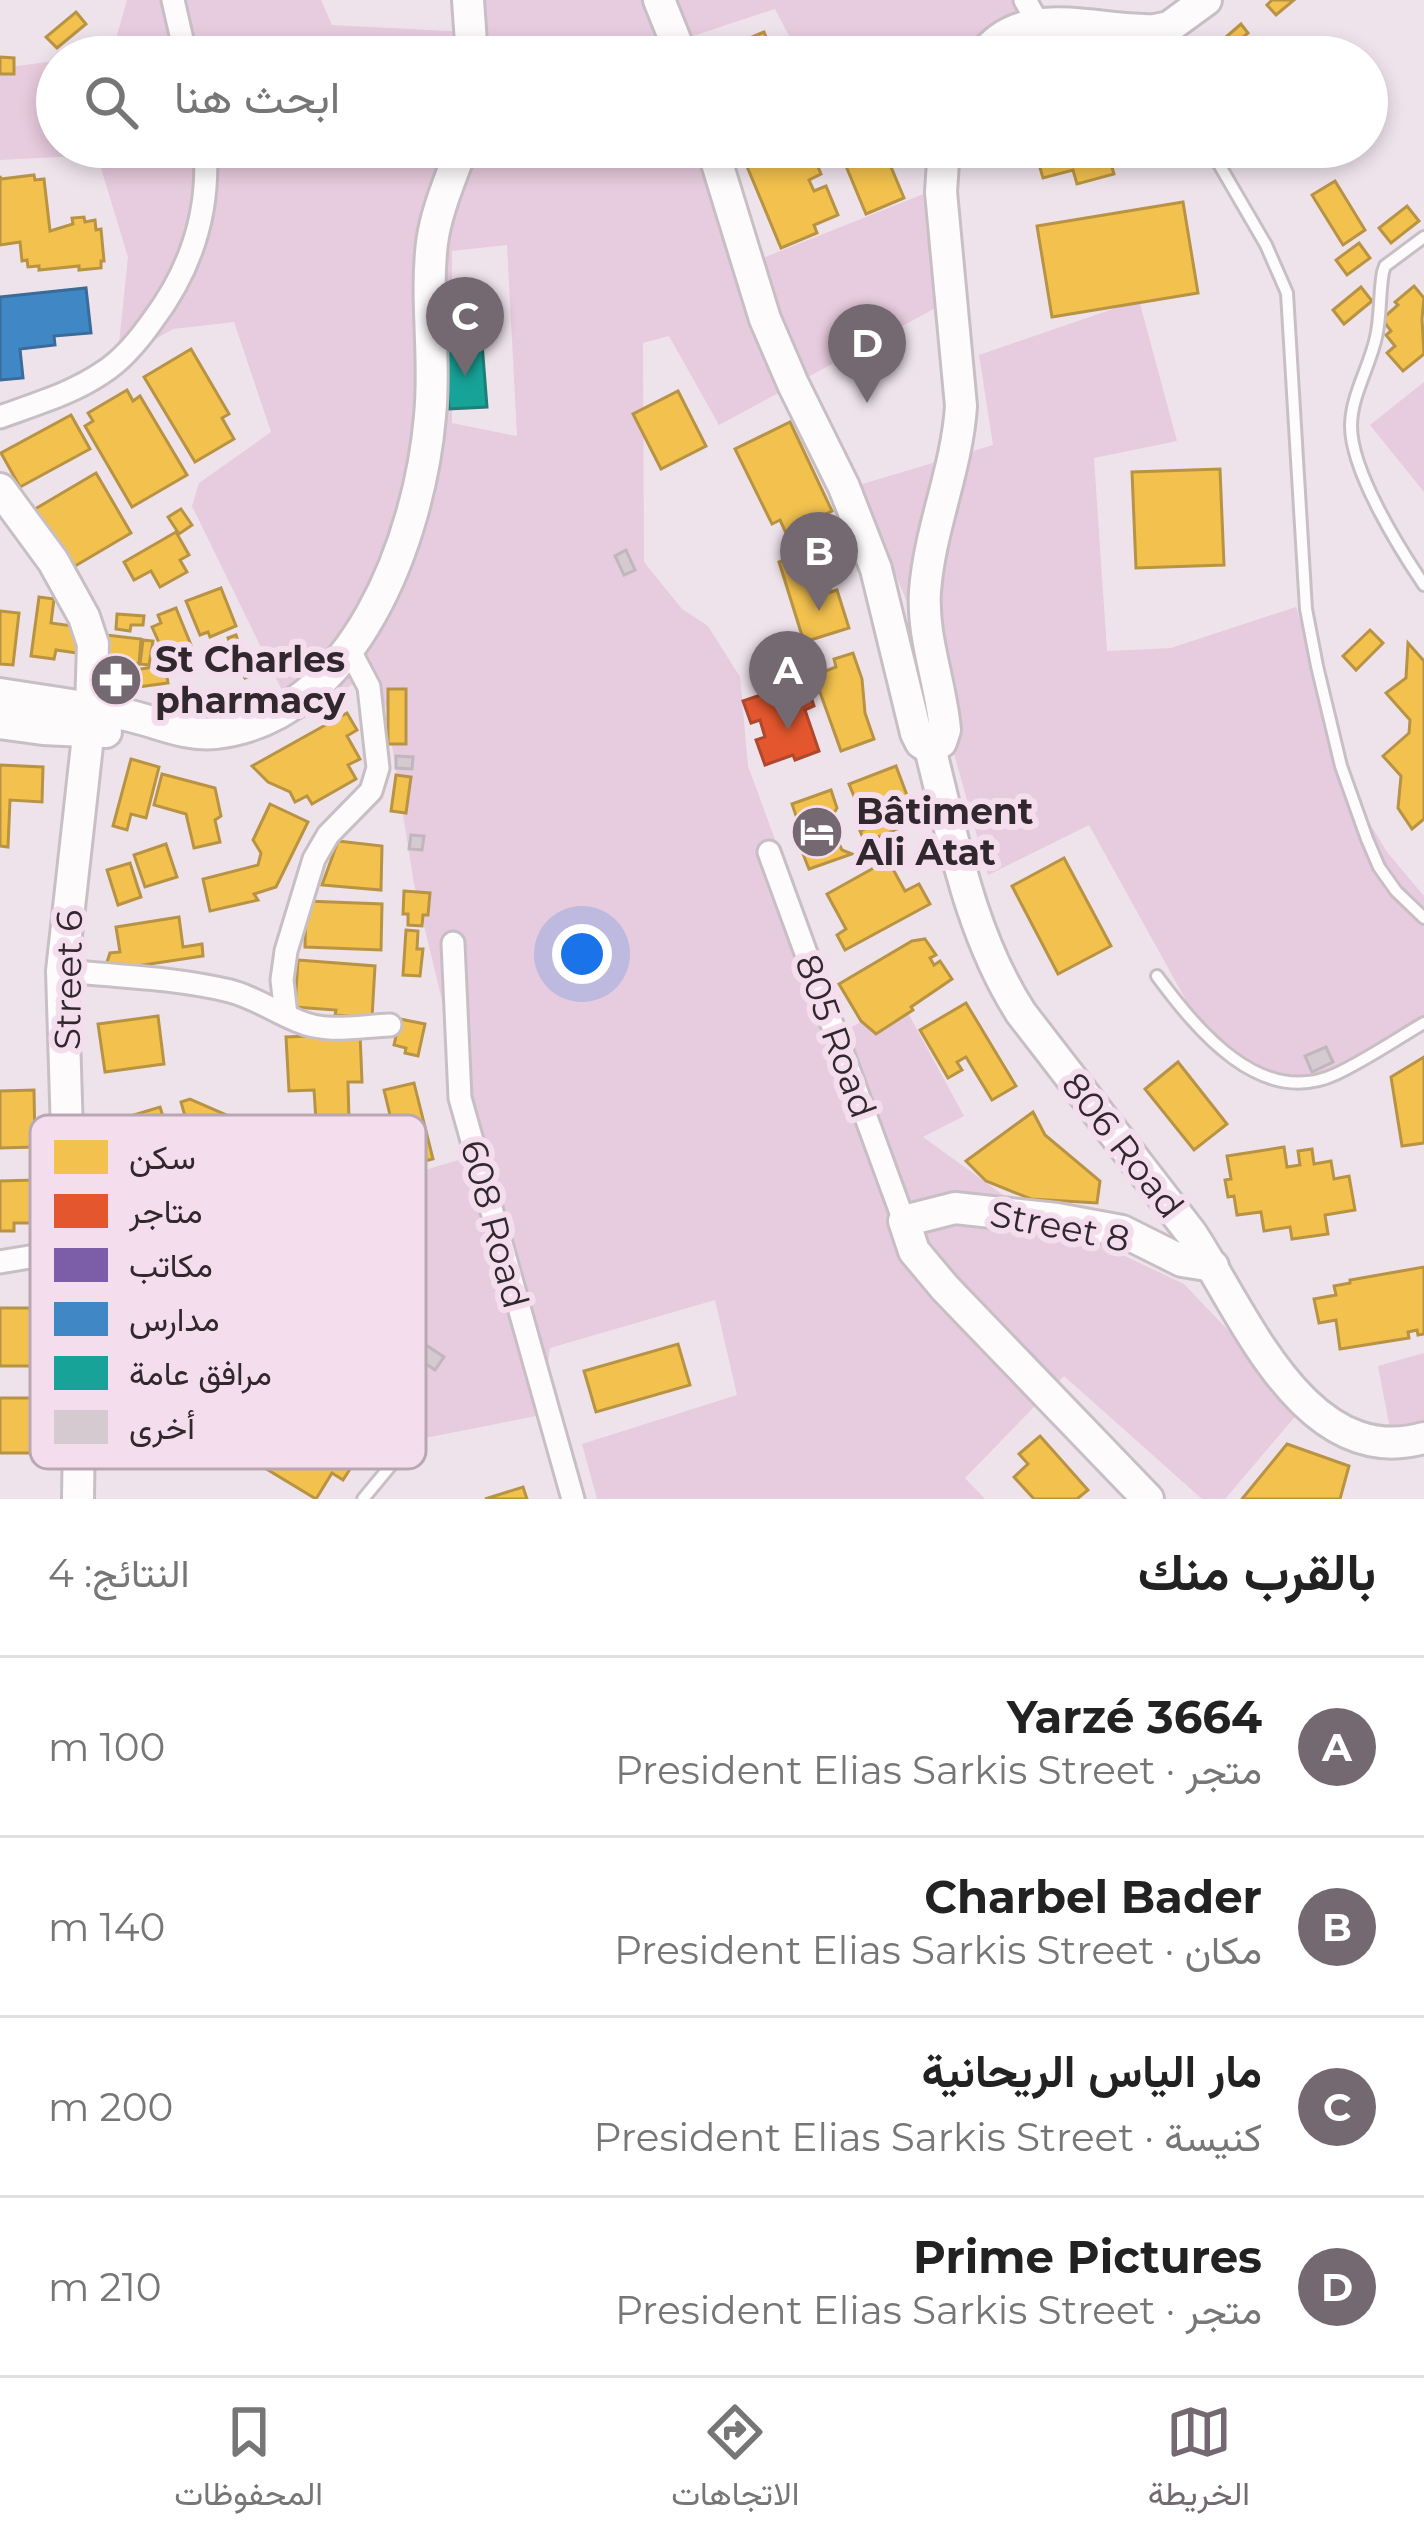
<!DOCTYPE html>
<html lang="ar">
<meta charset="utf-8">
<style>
body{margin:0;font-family:Montserrat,Vazirmatn,sans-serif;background:#f6f6f6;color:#222;direction:rtl}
.you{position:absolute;left:582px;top:954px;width:42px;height:42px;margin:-30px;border:9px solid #fff;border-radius:50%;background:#1a73e8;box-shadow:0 0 0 18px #1a73e833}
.badge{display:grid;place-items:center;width:78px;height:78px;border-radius:50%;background:#746970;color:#fff;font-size:39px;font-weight:700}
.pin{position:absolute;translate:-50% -99px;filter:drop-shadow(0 3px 6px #0008)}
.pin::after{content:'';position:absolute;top:63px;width:42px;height:36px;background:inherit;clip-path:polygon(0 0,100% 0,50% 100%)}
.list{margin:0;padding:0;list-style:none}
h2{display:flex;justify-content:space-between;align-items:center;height:156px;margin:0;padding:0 48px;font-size:51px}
h2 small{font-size:39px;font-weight:400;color:#767676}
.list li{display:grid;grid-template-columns:78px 1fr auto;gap:36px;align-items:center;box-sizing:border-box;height:180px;padding:0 48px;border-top:3px solid #e0e0e0}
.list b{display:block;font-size:45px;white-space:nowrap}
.list p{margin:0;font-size:39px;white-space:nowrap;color:#767676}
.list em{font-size:39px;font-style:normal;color:#767676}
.icon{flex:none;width:66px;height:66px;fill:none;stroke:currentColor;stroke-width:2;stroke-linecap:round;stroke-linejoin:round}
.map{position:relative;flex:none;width:1424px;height:1499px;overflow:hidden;direction:ltr}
.search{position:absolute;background:#fff;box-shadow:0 6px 18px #0003;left:36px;right:36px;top:36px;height:132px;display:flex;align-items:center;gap:30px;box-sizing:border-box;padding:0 42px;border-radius:66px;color:#767676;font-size:45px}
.sheet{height:876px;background:#fff}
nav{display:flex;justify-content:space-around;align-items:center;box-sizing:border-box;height:168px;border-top:3px solid #e0e0e0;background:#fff;font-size:33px;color:#767676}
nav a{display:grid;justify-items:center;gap:6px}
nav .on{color:#746970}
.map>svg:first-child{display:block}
</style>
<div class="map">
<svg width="1424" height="1499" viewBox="0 0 1424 1499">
<rect width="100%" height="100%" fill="#efe3eb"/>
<g fill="#e7cbde" fill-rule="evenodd">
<polygon points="127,0 321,0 332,25 467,32 472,0 1032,0 973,57 800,57 775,9 693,36 699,57 97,57 115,42"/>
<path d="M57,61V147H727L763,258L941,187L956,297L719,425L669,336L643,343L644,562L682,609L708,626L740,677L748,766L845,1030L902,1002L964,1116L923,1137L1017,1205L1184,1284L1245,1348L1299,1412L1225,1499H1202L1064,1376L965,1478L985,1499H597L582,1444L737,1395L715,1300L550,1348L541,1415L425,1438L381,1399L333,1365L339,1328L330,1244L317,1202L479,1154L414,884L386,708L370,674L296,719L192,506L199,483L271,432L234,322L173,329L117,362L128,257L97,155L0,160V68ZM507,245L517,435L516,436L452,423V251Z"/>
<polygon points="1139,300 1177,441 1094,458 1107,651 1171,648 1296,607 1358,804 1387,852 1424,896 1424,1030 1350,1069 1299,1079 1263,1073 1230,1056 1193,1013 1089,825 988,875 922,639 859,485 993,445 979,355"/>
<polygon points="1424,382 1424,492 1370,425"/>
<polygon points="1424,1353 1424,1448 1394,1450 1378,1366"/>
</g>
<g fill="#f2c14e" stroke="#b89344" stroke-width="3">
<polygon points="1272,0 1294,0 1276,15 1267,5"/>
<polygon points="76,12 86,24 57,48 46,37"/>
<polygon points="1241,24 1248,33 1233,46 1226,37"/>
<polygon points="764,32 774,57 713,57 712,54"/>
<polygon points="0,57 14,58 14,74 0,74"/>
<polygon points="838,147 905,147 886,155 904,198 866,214"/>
<polygon points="1034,147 1106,147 1114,174 1077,184 1073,170 1043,178"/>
<polygon points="1313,147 1337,147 1323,159"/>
<polygon points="781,150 785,161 811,150 821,174 809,180 814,191 826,186 838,215 814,225 817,233 781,248 746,164"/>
<polygon points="34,175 35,180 44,179 50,231 73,224 72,218 84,217 85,222 95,220 96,230 101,229 104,261 101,261 101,268 79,270 79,266 39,270 39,266 28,267 27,260 22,261 20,242 0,245 0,176 1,179"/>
<polygon points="1335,181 1365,230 1343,245 1312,195"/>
<polygon points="1183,202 1198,293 1052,317 1037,226"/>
<polygon points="1407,206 1419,221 1391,243 1379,228"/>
<polygon points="1359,243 1370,258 1347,275 1336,260"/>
<polygon points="1414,286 1424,298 1422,319 1424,354 1403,371 1387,353 1395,346 1386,335 1391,331 1382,319 1398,305 1395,302"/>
<polygon points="1361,287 1372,301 1344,324 1333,310"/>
<polygon points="191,349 229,414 222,418 234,439 195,462 144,377"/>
<polygon points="127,390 133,401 140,396 187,475 132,507 85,426 93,421 88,413"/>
<polygon points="678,391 706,446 661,469 633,414"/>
<polygon points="71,415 90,449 20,487 1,453"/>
<polygon points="790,422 832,511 786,533 780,520 772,524 735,449"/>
<polygon points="1220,469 1224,565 1136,568 1132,472"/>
<polygon points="96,473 131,533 70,569 35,509"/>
<polygon points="181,509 192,525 179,534 168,517"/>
<polygon points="176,532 189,555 180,560 187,572 160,587 151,571 134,580 124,562"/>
<polygon points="820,549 831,582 825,584 828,593 837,590 849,628 804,642 779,562"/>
<polygon points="221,588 236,626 210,637 208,632 200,635 186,601"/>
<polygon points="39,597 54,599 51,623 80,627 77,653 56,650 54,659 31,656"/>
<polygon points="176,608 191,645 165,656 152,627 161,623 158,615"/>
<polygon points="0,611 19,613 13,665 0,664"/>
<polygon points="117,614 144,616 143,625 131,625 130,631 116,629"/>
<polygon points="1370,630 1383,643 1356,670 1343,656"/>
<polygon points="106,635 141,639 139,664 103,659"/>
<polygon points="236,635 245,660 237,663 228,638"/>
<polygon points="143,640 153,641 149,665 140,664"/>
<polygon points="1408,643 1424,661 1424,819 1412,829 1398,808 1401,776 1383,756 1409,733 1410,720 1386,693 1406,678"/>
<polygon points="853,653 862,679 865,713 874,739 841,751 816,681 822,678 820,673 836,667 834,659"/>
<polygon points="253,661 257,673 245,678 240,666"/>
<polygon points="165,665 168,683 138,687 135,670"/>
<rect x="388" y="689" width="18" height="55"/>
<polygon points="347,713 357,730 347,736 360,759 348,765 356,779 312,804 307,796 295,802 290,792 268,782 252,766"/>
<polygon points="131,759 159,767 146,818 131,814 127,830 113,826"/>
<polygon points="0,765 43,767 42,802 10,800 8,847 0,846"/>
<polygon points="896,766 917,822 865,842 860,831 867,828 849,784"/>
<polygon points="162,774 215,788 221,816 215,820 220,842 194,848 186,814 154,805"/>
<polygon points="396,775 411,777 406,813 391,811"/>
<polygon points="831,790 837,808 831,818 831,827 842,850 852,854 809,869 803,854 808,851 792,804"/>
<polygon points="270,804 308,822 276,887 254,894 258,900 210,911 203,879 258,865 261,853 253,840"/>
<polygon points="338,841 382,846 381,890 322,885"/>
<polygon points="166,844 177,877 145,887 134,855"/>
<polygon points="1064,858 1111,946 1058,974 1012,886"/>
<polygon points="888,860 905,891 919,884 930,904 845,950 837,935 846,929 827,894"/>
<polygon points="130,863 141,897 118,905 107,870"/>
<polygon points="404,891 430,893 428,915 423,915 422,926 408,925 408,914 403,914"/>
<polygon points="306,901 382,904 381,950 305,947"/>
<polygon points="179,917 183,947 202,944 203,956 104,971 110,953 120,952 116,927"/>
<polygon points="406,930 418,931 417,949 423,949 420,976 403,975"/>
<polygon points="925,939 936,955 930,958 934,965 940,961 952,979 911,1007 913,1010 876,1034 861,1021 839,984 912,941"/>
<polygon points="298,960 375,966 372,1018 335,1015 336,1010 295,1007"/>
<polygon points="966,1003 1016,1086 992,1100 966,1057 957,1062 962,1070 948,1078 920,1030"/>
<polygon points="158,1016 164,1064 105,1072 98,1024"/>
<polygon points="400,1019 425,1024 418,1056 405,1053 406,1048 394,1045"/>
<polygon points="360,1034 362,1082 348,1082 349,1120 316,1121 314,1090 289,1091 286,1037"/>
<polygon points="1424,1057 1424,1143 1402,1146 1391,1077"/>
<polygon points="1178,1062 1227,1124 1194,1150 1145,1089"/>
<polygon points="414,1083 433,1159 390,1170 377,1118 390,1115 384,1090"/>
<polygon points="34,1090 35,1147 0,1148 0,1091"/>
<polygon points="190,1099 229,1116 232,1126 191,1138 181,1102"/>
<polygon points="160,1107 171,1142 137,1152 127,1117"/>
<polygon points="1033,1112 1045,1135 1100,1181 1097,1203 1031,1199 986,1181 966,1161"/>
<polygon points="1284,1147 1287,1167 1300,1165 1298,1151 1312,1149 1314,1164 1331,1161 1334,1179 1349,1176 1355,1210 1325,1215 1328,1234 1292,1239 1290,1227 1264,1231 1261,1212 1237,1215 1234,1196 1228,1197 1225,1180 1231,1179 1227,1156"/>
<polygon points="35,1180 35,1223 14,1223 14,1231 0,1231 0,1181"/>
<polygon points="1424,1267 1424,1334 1418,1335 1417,1330 1408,1332 1409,1338 1340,1349 1336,1320 1319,1323 1314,1299 1336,1295 1334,1286 1350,1283 1350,1280"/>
<rect x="0" y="1308" width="41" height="58"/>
<polygon points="678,1344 690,1385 596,1412 584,1371"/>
<polygon points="273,1373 312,1398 317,1390 364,1420 349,1445 361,1452 343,1480 332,1473 316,1499 255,1462 271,1435 249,1422 255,1413 250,1409"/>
<polygon points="0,1398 32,1398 31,1453 0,1453"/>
<polygon points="1040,1436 1088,1490 1077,1499 1034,1499 1014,1477 1028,1464 1019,1454"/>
<polygon points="1287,1444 1349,1466 1340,1499 1242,1499"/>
<polygon points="523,1487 527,1499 485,1499"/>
</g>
<polygon fill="#e4572e" stroke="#ae492e" stroke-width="3" points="792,684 797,695 809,691 814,706 805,710 819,751 795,760 793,755 765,765 756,740 765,737 760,720 751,723 743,701"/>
<polygon fill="#3f88c5" stroke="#3b6b98" stroke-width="3" points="86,288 91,333 54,336 55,345 20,349 23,378 0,380 0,297"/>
<polygon fill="#17a398" stroke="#1f7e78" stroke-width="3" points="482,343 487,407 449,409 444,345"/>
<g fill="#d4cad0" stroke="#c0b6bd" stroke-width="3">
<polygon points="626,550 635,570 624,575 615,556"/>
<polygon points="396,756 413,757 412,769 396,768"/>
<polygon points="411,835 424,836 422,850 409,849"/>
<polygon points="1326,1047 1333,1062 1312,1072 1305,1056"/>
<polygon points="402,1329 444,1357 435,1370 393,1342"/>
</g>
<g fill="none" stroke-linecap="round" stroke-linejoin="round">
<g stroke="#c8bfc5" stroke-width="16">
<g id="lane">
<polyline points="1157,33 1167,57"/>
<polyline points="1209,147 1266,245 1287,293 1306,609 1317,666 1341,766 1367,839 1379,867 1396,891 1424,918"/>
<path d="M1424,237L1385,266L1383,272C1379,294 1381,316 1376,337C1370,366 1351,396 1351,426C1351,471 1399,548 1424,585"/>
<path d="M1157,976C1197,1030 1261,1109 1336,1074C1366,1060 1395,1040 1424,1023"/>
<polyline points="221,1259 282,1346 364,1387 397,1418 397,1458 363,1499"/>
</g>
</g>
<g stroke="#c8bfc5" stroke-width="27">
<g id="street">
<polyline points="173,0 186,57"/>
<polyline points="1025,0 1038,23"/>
<path d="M0,417C35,404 71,394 102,373C123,360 139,340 153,320C192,268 210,212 205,147"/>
<polyline points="769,852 904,1221"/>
<polyline points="453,943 460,1098 573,1499"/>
<path d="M62,971C118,976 175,978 230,991C254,997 275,1012 298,1021C327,1034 360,1026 390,1025"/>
<polyline points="286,1015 282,980 286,951 314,859 328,835 371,791 378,768 369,687 349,649"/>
<polyline points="0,1262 71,1250"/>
<polyline points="72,1295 246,1253"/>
</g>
</g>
<g stroke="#c8bfc5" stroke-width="36">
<g id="secondary">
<polyline points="468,0 472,57"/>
<polyline points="659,0 682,57"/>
<path d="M982,57C1023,0 1097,33 1155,30L1169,27L1206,0"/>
<path d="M712,147L765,319L793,384L844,487L876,569L916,733L921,743L930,748L941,742L945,730C941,683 922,638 925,591C930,527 957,469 961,406L941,192L944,147"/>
<polyline points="0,489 53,561 84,617 93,644 91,709 62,971 72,1295 79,1431 78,1499"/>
<path d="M0,694C42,701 85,706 126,715C156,721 183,736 215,733C355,718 420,536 430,416C436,359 425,301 432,243C436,211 451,178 462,147"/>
<polyline points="0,723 43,729 106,732"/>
<path d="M930,748C953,838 970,934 1021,1013L1191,1233C1243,1310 1304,1472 1424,1438"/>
<polyline points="1148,1499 945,1288 914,1251 904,1221 955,1208 1057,1219 1122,1231 1182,1261 1213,1266"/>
</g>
</g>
<use href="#lane" stroke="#fdfbfc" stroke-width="10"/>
<use href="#street" stroke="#fdfbfc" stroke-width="21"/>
<use href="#secondary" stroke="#fdfbfc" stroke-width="30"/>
</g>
<defs>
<g id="pharmacy-disc" transform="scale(2.7)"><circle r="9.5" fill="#746970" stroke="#f4deed"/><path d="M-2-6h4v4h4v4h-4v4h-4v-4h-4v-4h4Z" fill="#fff"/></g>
<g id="hotel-disc" transform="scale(2.7)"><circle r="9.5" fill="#746970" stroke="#f4deed"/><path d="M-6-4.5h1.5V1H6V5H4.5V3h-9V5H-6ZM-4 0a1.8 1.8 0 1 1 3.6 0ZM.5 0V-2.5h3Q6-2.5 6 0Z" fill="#fff"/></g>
</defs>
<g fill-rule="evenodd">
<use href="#pharmacy-disc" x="116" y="680"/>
<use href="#hotel-disc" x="817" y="832"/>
</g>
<g text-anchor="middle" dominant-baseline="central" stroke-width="12" stroke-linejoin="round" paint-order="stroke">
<g font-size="36" font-weight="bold" fill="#31282e" stroke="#f4deed" text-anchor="start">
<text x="155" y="659">St Charles<tspan x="155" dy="41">pharmacy</tspan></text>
<text x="856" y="811">Bâtiment<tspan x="856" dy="41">Ali Atat</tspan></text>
</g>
<g font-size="36" fill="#31282e" stroke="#f4deed">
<text transform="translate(68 980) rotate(-89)">Street 6</text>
<text transform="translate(836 1036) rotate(70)">805 Road</text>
<text transform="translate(1123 1145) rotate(52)">806 Road</text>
<text transform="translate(495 1224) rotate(75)">608 Road</text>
<text transform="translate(1060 1226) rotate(11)">Street 8</text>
</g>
</g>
<rect x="30" y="1115" width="396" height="354" rx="18" fill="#f4deed" stroke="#baa7b4" stroke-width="3"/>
<rect x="54" y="1140" width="54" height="34" fill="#f2c14e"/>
<rect x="54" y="1194" width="54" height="34" fill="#e4572e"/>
<rect x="54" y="1248" width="54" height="34" fill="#7b5ea7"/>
<rect x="54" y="1302" width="54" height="34" fill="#3f88c5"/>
<rect x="54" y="1356" width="54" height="34" fill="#17a398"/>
<rect x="54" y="1410" width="54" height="34" fill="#d4cad0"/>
<g font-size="33" fill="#31282e">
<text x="129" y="1169">سكن</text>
<text x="129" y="1223">متاجر</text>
<text x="129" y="1277">مكاتب</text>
<text x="129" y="1331">مدارس</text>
<text x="129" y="1385">مرافق عامة</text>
<text x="129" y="1439">أخرى</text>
</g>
</svg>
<div class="you"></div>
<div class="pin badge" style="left:788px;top:730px">A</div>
<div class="pin badge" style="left:819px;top:611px">B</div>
<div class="pin badge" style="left:465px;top:376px">C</div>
<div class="pin badge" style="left:867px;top:403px">D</div>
<div class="search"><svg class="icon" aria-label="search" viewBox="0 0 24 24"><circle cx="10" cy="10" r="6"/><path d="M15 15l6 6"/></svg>ابحث هنا</div>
</div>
<section class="sheet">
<h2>بالقرب منك<small>النتائج: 4</small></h2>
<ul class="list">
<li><span class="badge">A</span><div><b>Yarzé 3664</b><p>متجر · President Elias Sarkis Street</p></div><em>100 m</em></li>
<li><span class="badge">B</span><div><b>Charbel Bader</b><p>مكان · President Elias Sarkis Street</p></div><em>140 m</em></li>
<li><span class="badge">C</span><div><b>مار الياس الريحانية</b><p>كنيسة · President Elias Sarkis Street</p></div><em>200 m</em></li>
<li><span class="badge">D</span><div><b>Prime Pictures</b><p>متجر · President Elias Sarkis Street</p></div><em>210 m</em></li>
</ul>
</section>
<nav>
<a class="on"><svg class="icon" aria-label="map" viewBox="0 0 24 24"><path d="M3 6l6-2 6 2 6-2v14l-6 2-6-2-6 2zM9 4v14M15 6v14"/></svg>الخريطة</a>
<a><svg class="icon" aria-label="directions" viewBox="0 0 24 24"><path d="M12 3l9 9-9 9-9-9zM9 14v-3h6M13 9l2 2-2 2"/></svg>الاتجاهات</a>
<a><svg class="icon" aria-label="saved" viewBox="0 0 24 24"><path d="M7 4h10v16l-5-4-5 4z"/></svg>المحفوظات</a>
</nav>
